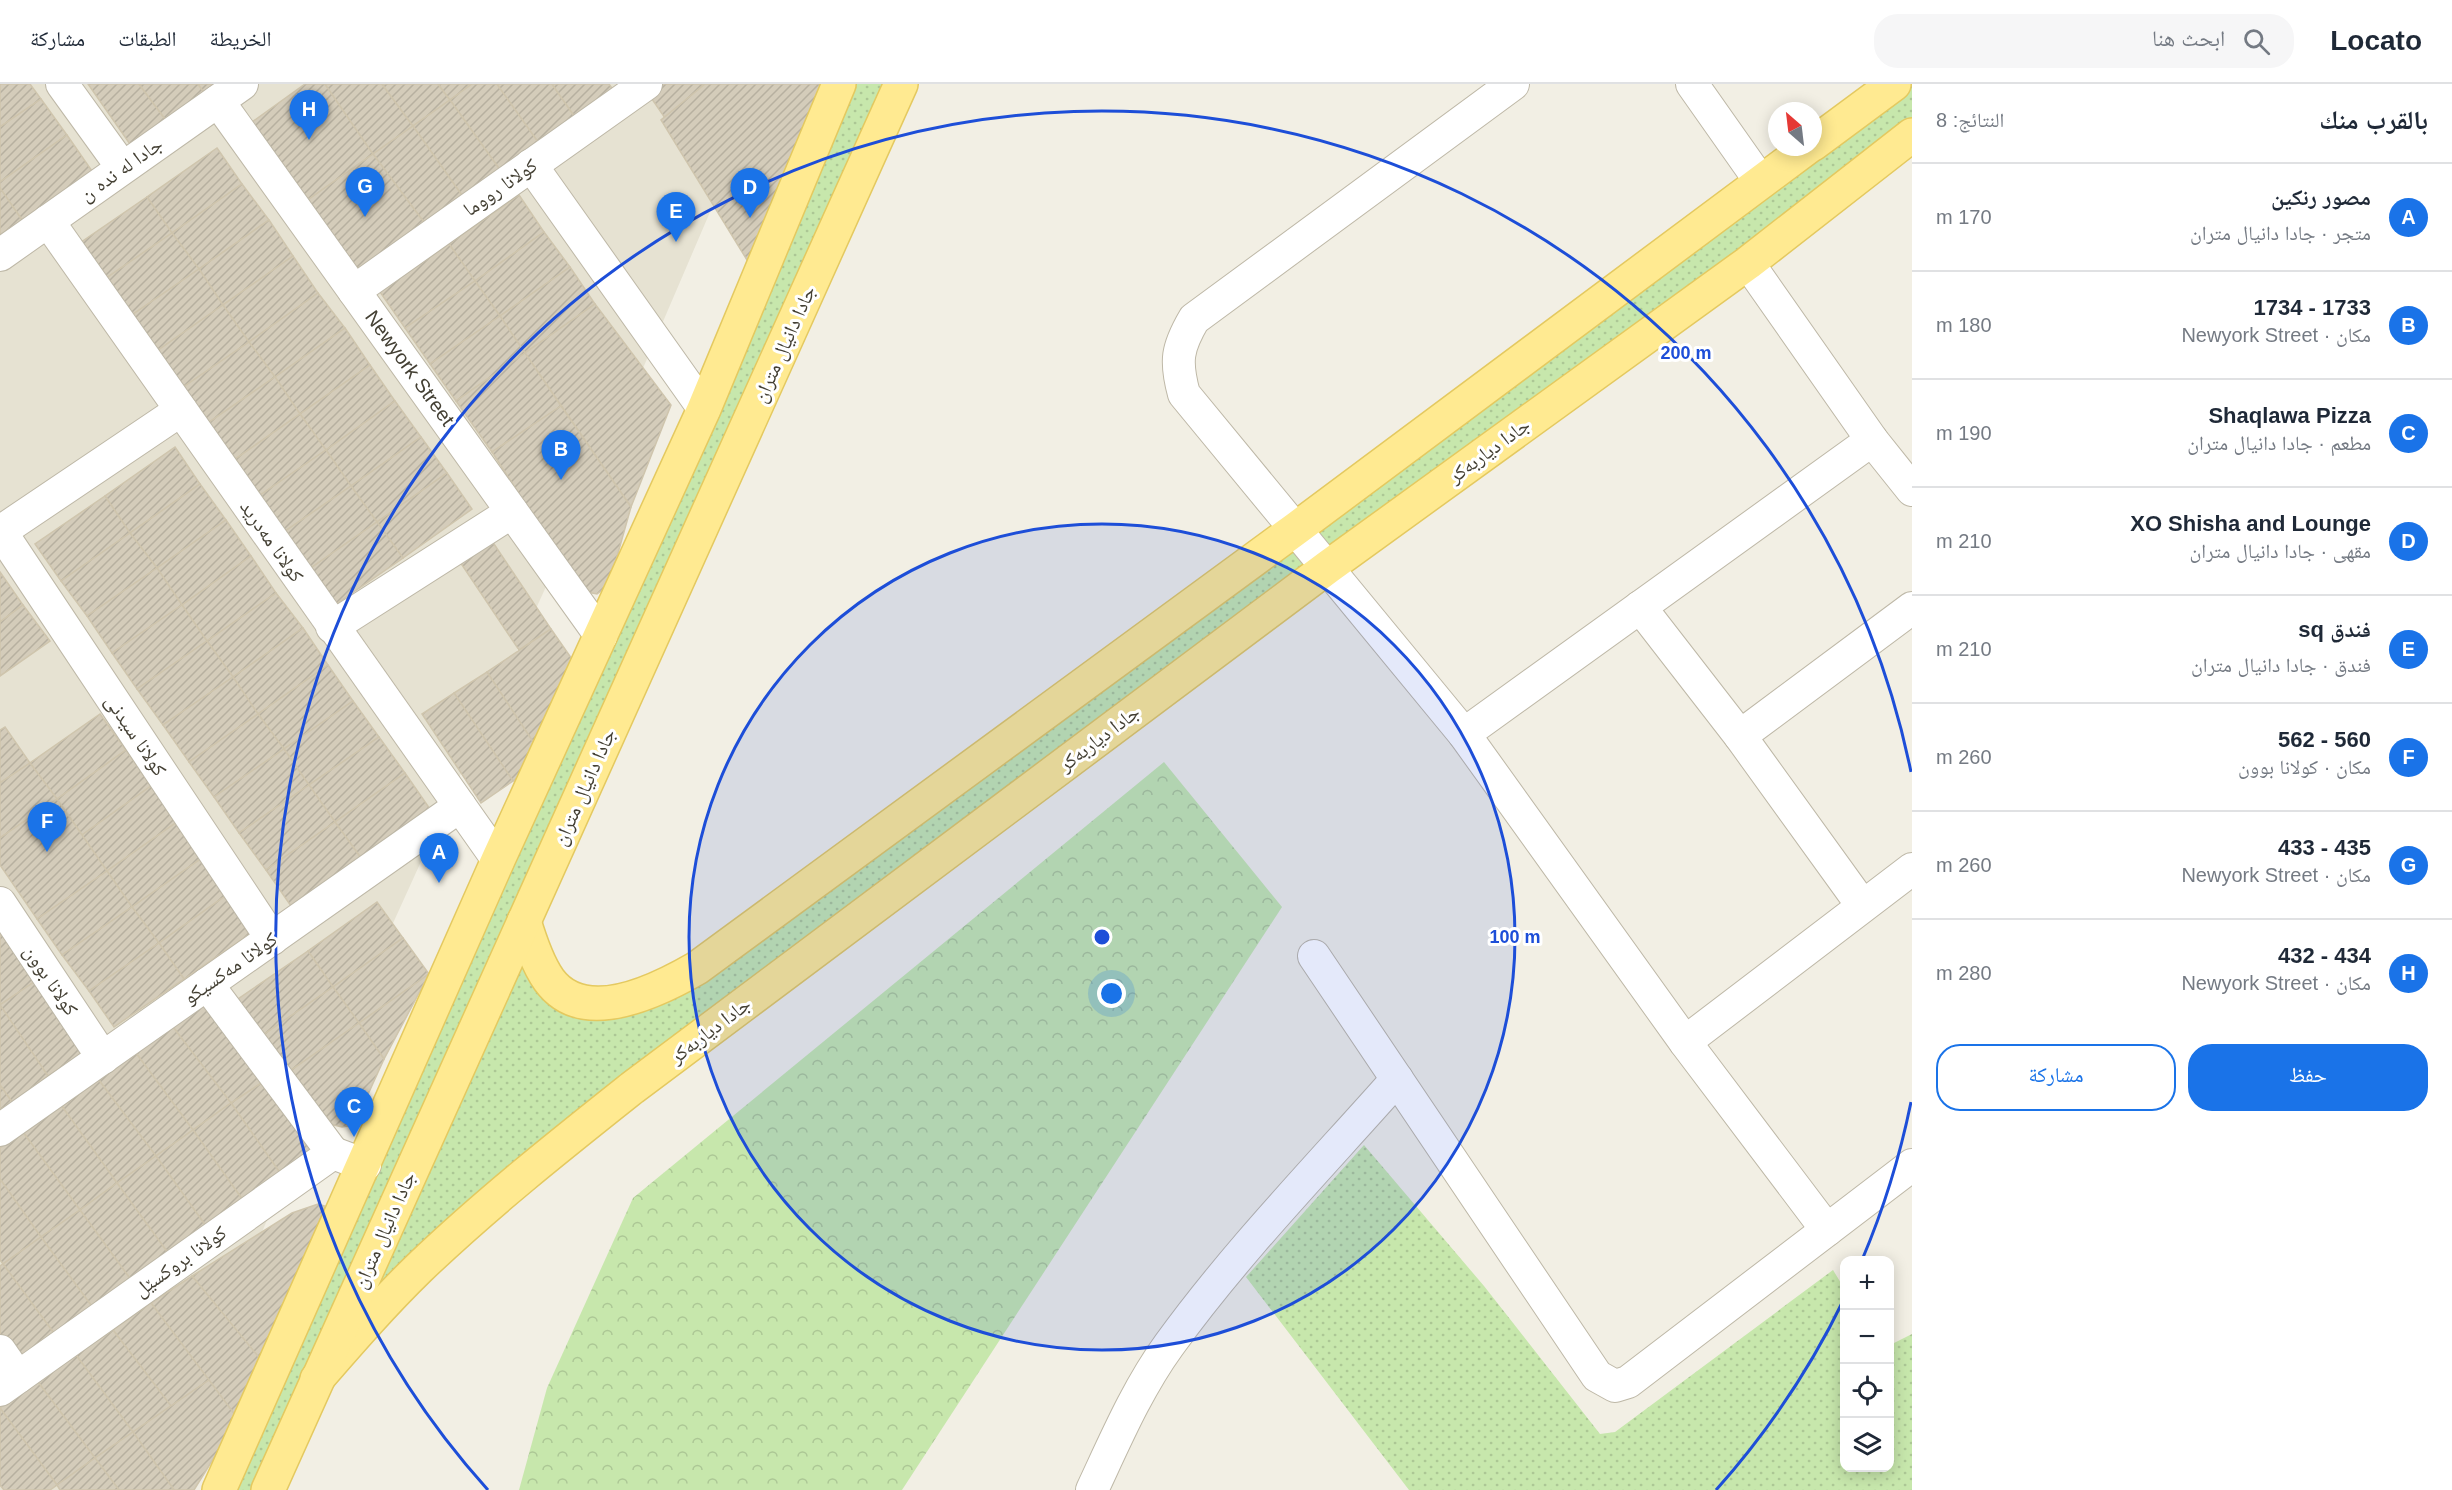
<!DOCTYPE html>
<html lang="ar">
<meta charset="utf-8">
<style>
body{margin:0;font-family:Arial,"Noto Naskh Arabic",sans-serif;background:#f6f6f7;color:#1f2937;direction:rtl}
.controls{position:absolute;right:18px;bottom:18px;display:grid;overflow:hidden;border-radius:12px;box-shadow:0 3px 15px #0003}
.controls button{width:54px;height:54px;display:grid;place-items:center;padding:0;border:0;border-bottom:2px solid #e0e1e3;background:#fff;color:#1f2937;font:30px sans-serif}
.compass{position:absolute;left:1768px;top:18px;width:54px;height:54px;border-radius:50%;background:#fff;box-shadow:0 3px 15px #0003;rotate:332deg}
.you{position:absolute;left:1112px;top:910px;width:21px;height:21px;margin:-15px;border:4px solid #fff;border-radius:50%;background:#1a73e8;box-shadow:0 0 0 9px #1a73e833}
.badge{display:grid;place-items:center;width:39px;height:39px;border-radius:50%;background:#1a73e8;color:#fff;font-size:20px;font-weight:700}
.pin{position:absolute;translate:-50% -50px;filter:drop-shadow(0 2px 3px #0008)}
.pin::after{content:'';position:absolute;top:32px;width:21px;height:18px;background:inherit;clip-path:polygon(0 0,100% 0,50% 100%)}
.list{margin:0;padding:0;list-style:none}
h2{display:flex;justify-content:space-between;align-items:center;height:78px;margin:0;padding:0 24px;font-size:26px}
h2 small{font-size:20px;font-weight:400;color:#747a83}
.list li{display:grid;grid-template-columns:39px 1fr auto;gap:18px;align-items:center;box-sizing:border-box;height:108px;padding:0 24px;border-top:2px solid #e0e1e3}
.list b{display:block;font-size:22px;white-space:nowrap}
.list p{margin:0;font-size:20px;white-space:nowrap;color:#747a83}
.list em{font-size:20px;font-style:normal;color:#747a83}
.actions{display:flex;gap:12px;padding:18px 24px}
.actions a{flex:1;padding:14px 0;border:2px solid #1a73e8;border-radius:24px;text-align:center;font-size:21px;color:#1a73e8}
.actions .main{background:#1a73e8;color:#fff}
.icon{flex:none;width:33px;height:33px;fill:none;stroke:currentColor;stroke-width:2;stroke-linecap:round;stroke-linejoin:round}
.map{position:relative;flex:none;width:1912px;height:1406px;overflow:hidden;direction:ltr}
header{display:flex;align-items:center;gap:36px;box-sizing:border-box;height:84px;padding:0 30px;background:#fff;border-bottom:2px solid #e0e1e3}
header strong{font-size:28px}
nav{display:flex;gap:33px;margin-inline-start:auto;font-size:21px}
.search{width:420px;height:54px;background:#f6f6f7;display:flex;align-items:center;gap:15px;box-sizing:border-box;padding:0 21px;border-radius:24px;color:#747a83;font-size:22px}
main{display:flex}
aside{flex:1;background:#fff}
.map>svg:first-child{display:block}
</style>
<header>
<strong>Locato</strong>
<div class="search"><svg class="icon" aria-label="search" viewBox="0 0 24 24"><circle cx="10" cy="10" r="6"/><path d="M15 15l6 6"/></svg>ابحث هنا</div>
<nav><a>الخريطة</a><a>الطبقات</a><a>مشاركة</a></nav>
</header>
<main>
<aside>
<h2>بالقرب منك<small>النتائج: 8</small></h2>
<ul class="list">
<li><span class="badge">A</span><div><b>مصور رنكين</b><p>متجر · جادا دانيال متران</p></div><em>170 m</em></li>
<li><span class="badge">B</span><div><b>1733 - 1734</b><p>مكان · Newyork Street</p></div><em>180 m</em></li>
<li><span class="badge">C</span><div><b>Shaqlawa Pizza</b><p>مطعم · جادا دانيال متران</p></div><em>190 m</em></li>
<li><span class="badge">D</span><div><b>XO Shisha and Lounge</b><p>مقهى · جادا دانيال متران</p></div><em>210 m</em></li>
<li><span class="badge">E</span><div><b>فندق sq</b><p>فندق · جادا دانيال متران</p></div><em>210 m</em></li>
<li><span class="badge">F</span><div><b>560 - 562</b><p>مكان · كولانا بوون</p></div><em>260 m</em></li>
<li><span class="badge">G</span><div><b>435 - 433</b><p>مكان · Newyork Street</p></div><em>260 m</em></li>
<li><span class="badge">H</span><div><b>434 - 432</b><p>مكان · Newyork Street</p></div><em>280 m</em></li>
</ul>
<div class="actions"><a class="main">حفظ</a><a>مشاركة</a></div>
</aside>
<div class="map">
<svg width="1912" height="1406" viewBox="0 0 1912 1406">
<defs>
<pattern id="forest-crowns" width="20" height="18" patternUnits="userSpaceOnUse" patternTransform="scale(1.5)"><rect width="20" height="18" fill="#c7e7ac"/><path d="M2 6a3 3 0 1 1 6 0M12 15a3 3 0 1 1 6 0" fill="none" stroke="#acc795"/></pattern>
<pattern id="park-dots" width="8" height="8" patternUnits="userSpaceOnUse" patternTransform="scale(1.5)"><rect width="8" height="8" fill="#c7e7ac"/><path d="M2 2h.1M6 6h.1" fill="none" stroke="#acc795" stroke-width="1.8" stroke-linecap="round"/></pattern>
<pattern id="building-hatch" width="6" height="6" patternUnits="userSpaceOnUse" patternTransform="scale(1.5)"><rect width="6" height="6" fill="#d4ccba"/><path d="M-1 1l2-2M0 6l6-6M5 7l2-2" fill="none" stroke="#b7b0a0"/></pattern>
</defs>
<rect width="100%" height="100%" fill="#f2efe4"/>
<polygon fill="#e6e2d2" points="0,0 765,0 604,375 369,892 211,1270 158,1406 0,1406"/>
<polygon fill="url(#forest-crowns)" points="1164,678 1282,823 902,1406 519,1406 547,1304 633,1114"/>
<g fill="url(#park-dots)">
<polygon points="844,0 898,0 264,1406 222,1406"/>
<polygon points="1894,0 1912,0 1912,51 632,1004 317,1295 524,837 550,898 634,914"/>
<polygon points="1364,1061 1484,1202 1600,1350 1615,1348 1833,1186 1844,1204 1844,1384 1890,1384 1890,1261 1912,1250 1912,1406 1409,1406 1246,1193"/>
</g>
<g fill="url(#building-hatch)" stroke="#cfc5ad" stroke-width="1.5">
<polygon points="0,0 30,0 41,15 0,43"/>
<polygon points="88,0 139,0 168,39 132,63"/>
<polygon points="139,0 198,0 206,11 168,39"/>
<polygon points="198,0 221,0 206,11"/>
<polygon points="305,0 325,0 373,70 302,120 245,43"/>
<polygon points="325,0 382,0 413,42 373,70"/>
<polygon points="382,0 438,0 450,16 413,42"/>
<polygon points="438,0 472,0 450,16"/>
<polygon points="472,0 497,0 541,62 503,90 450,16"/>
<polygon points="497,0 552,0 577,36 541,62"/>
<polygon points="552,0 609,0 616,10 577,36"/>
<polygon points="646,0 838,0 761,174 643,2"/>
<polygon points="705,0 834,0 755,189 661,36"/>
<polygon points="41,15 67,51 0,98 0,43"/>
<polygon points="450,16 503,90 466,117 413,42"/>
<polygon points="413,42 466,117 429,145 373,70"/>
<polygon points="67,51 92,87 22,136 0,104 0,98"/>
<polygon points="217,64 242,100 172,149 147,113"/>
<polygon points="373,70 429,145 355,196 302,120"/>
<polygon points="242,100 269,136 199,185 172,149"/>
<polygon points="0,104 22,136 0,151"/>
<polygon points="519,111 544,148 475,197 449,160"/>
<polygon points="147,113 172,149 102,197 77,161"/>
<polygon points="269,136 293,172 223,221 199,185"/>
<polygon points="544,148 570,183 500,232 475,197"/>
<polygon points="172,149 199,185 129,233 102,197"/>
<polygon points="449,160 475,197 405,244 380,208"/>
<polygon points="293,172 318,209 249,258 223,221"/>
<polygon points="570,183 595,220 525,269 500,232"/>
<polygon points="199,185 223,221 154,269 129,233"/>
<polygon points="475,197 500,232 430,280 405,244"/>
<polygon points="318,209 345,244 275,293 249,258"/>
<polygon points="595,220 671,321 631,423 525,269"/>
<polygon points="223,221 249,258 179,306 154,269"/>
<polygon points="500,232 525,269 456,317 430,280"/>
<polygon points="345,244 370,281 300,330 275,293"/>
<polygon points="249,258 275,293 205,341 179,306"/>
<polygon points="525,269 561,322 492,368 456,317"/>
<polygon points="370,281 395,317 326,366 300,330"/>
<polygon points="275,293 300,330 231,378 205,341"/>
<polygon points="395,317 421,353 351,402 326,366"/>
<polygon points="561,322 631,423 609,501 597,510 582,507 492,368"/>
<polygon points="300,330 326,366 256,414 231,378"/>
<polygon points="421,353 447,389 377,438 351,402"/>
<polygon points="175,363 200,400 130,449 105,412"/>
<polygon points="326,366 351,402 281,450 256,414"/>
<polygon points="447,389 472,425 403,474 377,438"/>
<polygon points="200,400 226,436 157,484 130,449"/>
<polygon points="351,402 377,438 308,486 281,450"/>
<polygon points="105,412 130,449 61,497 35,460"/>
<polygon points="226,436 251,472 182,521 157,484"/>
<polygon points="377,438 403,474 333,522 308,486"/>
<polygon points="130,449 157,484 87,532 61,497"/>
<polygon points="492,457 551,545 519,566 460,478"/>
<polygon points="251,472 276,509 207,557 182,521"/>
<polygon points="157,484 182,521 112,569 87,532"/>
<polygon points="0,488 23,521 0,538"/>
<polygon points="276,509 303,544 233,593 207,557"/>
<polygon points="23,521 50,557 0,592 0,538"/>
<polygon points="182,521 207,557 137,605 112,569"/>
<polygon points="303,544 328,581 258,630 233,593"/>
<polygon points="551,545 581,588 545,676 487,588"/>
<polygon points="207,557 233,593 163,641 137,605"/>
<polygon points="328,581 353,617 284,665 258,630"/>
<polygon points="487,588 545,676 513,697 454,609"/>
<polygon points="233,593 258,630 189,678 163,641"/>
<polygon points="454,609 513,697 481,719 422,630"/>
<polygon points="353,617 379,653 309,701 284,665"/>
<polygon points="100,630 126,666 57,715 30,679"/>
<polygon points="258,630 284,665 214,713 189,678"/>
<polygon points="5,643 30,679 0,699 0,646"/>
<polygon points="379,653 405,689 335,738 309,701"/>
<polygon points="284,665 309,701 239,749 214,713"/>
<polygon points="126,666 151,702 82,751 57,715"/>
<polygon points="30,679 57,715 0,754 0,699"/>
<polygon points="405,689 430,725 361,774 335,738"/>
<polygon points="309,701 335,738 266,786 239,749"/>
<polygon points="151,702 177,738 107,787 82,751"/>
<polygon points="57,715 107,787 37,835 0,781 0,754"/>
<polygon points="177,738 202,774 132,823 107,787"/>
<polygon points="335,738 361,774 291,822 266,786"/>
<polygon points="202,774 228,810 159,859 132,823"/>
<polygon points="107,787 132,823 62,871 37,835"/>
<polygon points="228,810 254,847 184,895 159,859"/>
<polygon points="377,818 403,854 333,903 308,867"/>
<polygon points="132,823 159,859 89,907 62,871"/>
<polygon points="0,833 40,894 0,921"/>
<polygon points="403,854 429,890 359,939 333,903"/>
<polygon points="159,859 184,895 114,943 89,907"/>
<polygon points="308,867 333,903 263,951 238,915"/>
<polygon points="429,890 384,975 359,939"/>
<polygon points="40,894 88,965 48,992 0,921"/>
<polygon points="333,903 359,939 290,987 263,951"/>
<polygon points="212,916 269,994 231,1019 173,943"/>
<polygon points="0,921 48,992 12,1018 0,1001"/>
<polygon points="359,939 384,975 354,1041 342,1043 330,1040 290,987"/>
<polygon points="173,943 231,1019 193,1046 136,969"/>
<polygon points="136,969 193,1046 156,1072 98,995"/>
<polygon points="269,994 320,1066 283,1093 231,1019"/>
<polygon points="98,995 156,1072 117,1099 61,1021"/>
<polygon points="0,1001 12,1018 0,1026"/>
<polygon points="231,1019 283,1093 245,1119 193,1046"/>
<polygon points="61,1021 117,1099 80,1126 23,1048"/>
<polygon points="193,1046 245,1119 208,1145 156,1072"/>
<polygon points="23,1048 80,1126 41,1153 0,1095 0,1064"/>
<polygon points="156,1072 208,1145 171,1173 117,1099"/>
<polygon points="0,1095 41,1153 3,1180 0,1176"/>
<polygon points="117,1099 171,1173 134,1200 80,1126"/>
<polygon points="318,1120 331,1124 266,1282 192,1192 292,1129"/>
<polygon points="80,1126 134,1200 96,1228 41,1153"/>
<polygon points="41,1153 96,1228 59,1256 3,1180"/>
<polygon points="3,1180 59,1256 22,1283 0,1253 0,1182"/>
<polygon points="192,1192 266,1282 238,1335 151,1219"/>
<polygon points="151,1219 209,1296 171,1322 113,1246"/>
<polygon points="113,1246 171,1322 133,1348 76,1271"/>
<polygon points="76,1271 133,1348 95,1374 38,1298"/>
<polygon points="209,1296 238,1335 194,1406 174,1406 133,1348"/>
<polygon points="38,1298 95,1374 57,1401 0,1324"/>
<polygon points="0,1324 57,1401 50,1406 4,1406 0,1401"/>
<polygon points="133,1348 174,1406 119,1406 95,1374"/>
<polygon points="95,1374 119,1406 60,1406 57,1401"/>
</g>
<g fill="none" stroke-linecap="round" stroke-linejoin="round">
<g stroke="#beb8a7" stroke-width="34">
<g id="minor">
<polyline points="62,0 122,83"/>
<path d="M1513,0L1194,235C1177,264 1175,277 1184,310L1464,650L1685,958L1827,1146"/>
<polyline points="1692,0 1761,98"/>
<polyline points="218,17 601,552"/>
<polyline points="531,81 704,325"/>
<polyline points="48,137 498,776"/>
<polyline points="0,171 242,0"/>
<polyline points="1748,179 1872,356 1912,406"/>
<polyline points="354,207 646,0"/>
<polyline points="0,448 181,326"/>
<polyline points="1,448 272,855"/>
<polyline points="1640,523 1740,652 1862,821"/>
<polyline points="332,543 512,428"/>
<polyline points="1464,650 1872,356"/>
<polyline points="1740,652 1912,524"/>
<polyline points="0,819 103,974"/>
<polyline points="1314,872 1597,1292 1615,1302 1628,1298 1912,1081"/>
<polyline points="207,900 333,1069"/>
<polyline points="1685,958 1912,785"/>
<polyline points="0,1046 460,722"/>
<polyline points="0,1267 18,1293"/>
<polyline points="0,1306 333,1069 365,1081"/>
<path d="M1092,1406C1115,1357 1137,1305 1169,1261C1237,1167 1320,1082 1397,995"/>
</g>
</g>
<g stroke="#e4c960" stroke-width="36">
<g id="major">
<polyline points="1813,60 1894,0"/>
<path d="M524,837C530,857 537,879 549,896C584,944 659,906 697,884L1297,444L1808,63"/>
<path d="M317,1295C350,1257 383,1219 419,1184C487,1119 559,1062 632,1004L1328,483L1748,179L1912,51"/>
<polyline points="219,1406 498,776 704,325 839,0"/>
<polyline points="268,1406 901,0"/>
</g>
</g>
<use href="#minor" stroke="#fff" stroke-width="32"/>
<use href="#major" stroke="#ffea91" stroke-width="33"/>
</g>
<circle cx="1102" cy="853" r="413" fill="#1d4ed8" fill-opacity=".12"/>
<g fill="none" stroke="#1d4ed8" stroke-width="3">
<circle cx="1102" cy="853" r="413"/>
<path d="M1911 1018A826 826 0 0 1 1862 1176M1844 1215A826 826 0 0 1 1716 1406M488 1406A826 826 0 1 1 1911 688"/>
</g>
<g text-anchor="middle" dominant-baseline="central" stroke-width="6" stroke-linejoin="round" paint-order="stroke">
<g font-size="20" fill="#444034" stroke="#fff">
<text transform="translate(121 85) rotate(-35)">جادا له نده ن</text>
<text transform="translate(500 103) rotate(-35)">كولانا رووما</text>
<text transform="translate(784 260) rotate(-66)">جادا دانيال متران</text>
<text transform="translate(410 284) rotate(54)">Newyork Street</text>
<text transform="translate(1489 366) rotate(-36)">جادا دیاربه‌كر</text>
<text transform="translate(272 457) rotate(55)">كولانا مه‌درید</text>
<text transform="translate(136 651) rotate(56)">كولانا سيدنى</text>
<text transform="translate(1099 654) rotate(-37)">جادا دیاربه‌كر</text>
<text transform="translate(584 703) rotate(-66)">جادا دانيال متران</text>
<text transform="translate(230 884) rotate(-35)">كولانا مەکسیکو</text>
<text transform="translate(51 896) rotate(56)">كولانا بوون</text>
<text transform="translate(710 946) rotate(-37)">جادا دیاربه‌كر</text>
<text transform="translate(384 1146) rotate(-66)">جادا دانيال متران</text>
<text transform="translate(180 1177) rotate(-35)">كولانا بروکسێل</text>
</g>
</g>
<circle cx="1102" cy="853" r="9" fill="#1d4ed8" stroke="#fff" stroke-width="3"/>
<g font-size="18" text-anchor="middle" font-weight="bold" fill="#1d4ed8" stroke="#fff" stroke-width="6" stroke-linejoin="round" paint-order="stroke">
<text x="1686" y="275">200 m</text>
<text x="1515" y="859">100 m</text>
</g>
</svg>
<div class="controls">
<button>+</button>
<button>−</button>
<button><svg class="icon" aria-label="locate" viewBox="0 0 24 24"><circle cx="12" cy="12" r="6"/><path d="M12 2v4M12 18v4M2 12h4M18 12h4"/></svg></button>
<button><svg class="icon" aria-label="layers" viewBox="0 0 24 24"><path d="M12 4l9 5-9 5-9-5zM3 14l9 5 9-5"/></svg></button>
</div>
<svg class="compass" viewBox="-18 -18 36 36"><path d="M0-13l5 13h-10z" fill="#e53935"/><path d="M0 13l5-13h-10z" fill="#747a83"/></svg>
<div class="you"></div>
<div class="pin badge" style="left:439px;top:799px">A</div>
<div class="pin badge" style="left:561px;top:396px">B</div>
<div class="pin badge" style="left:354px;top:1053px">C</div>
<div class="pin badge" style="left:750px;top:134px">D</div>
<div class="pin badge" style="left:676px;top:158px">E</div>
<div class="pin badge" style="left:47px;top:768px">F</div>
<div class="pin badge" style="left:365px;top:133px">G</div>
<div class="pin badge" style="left:309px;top:56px">H</div>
</div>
</main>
